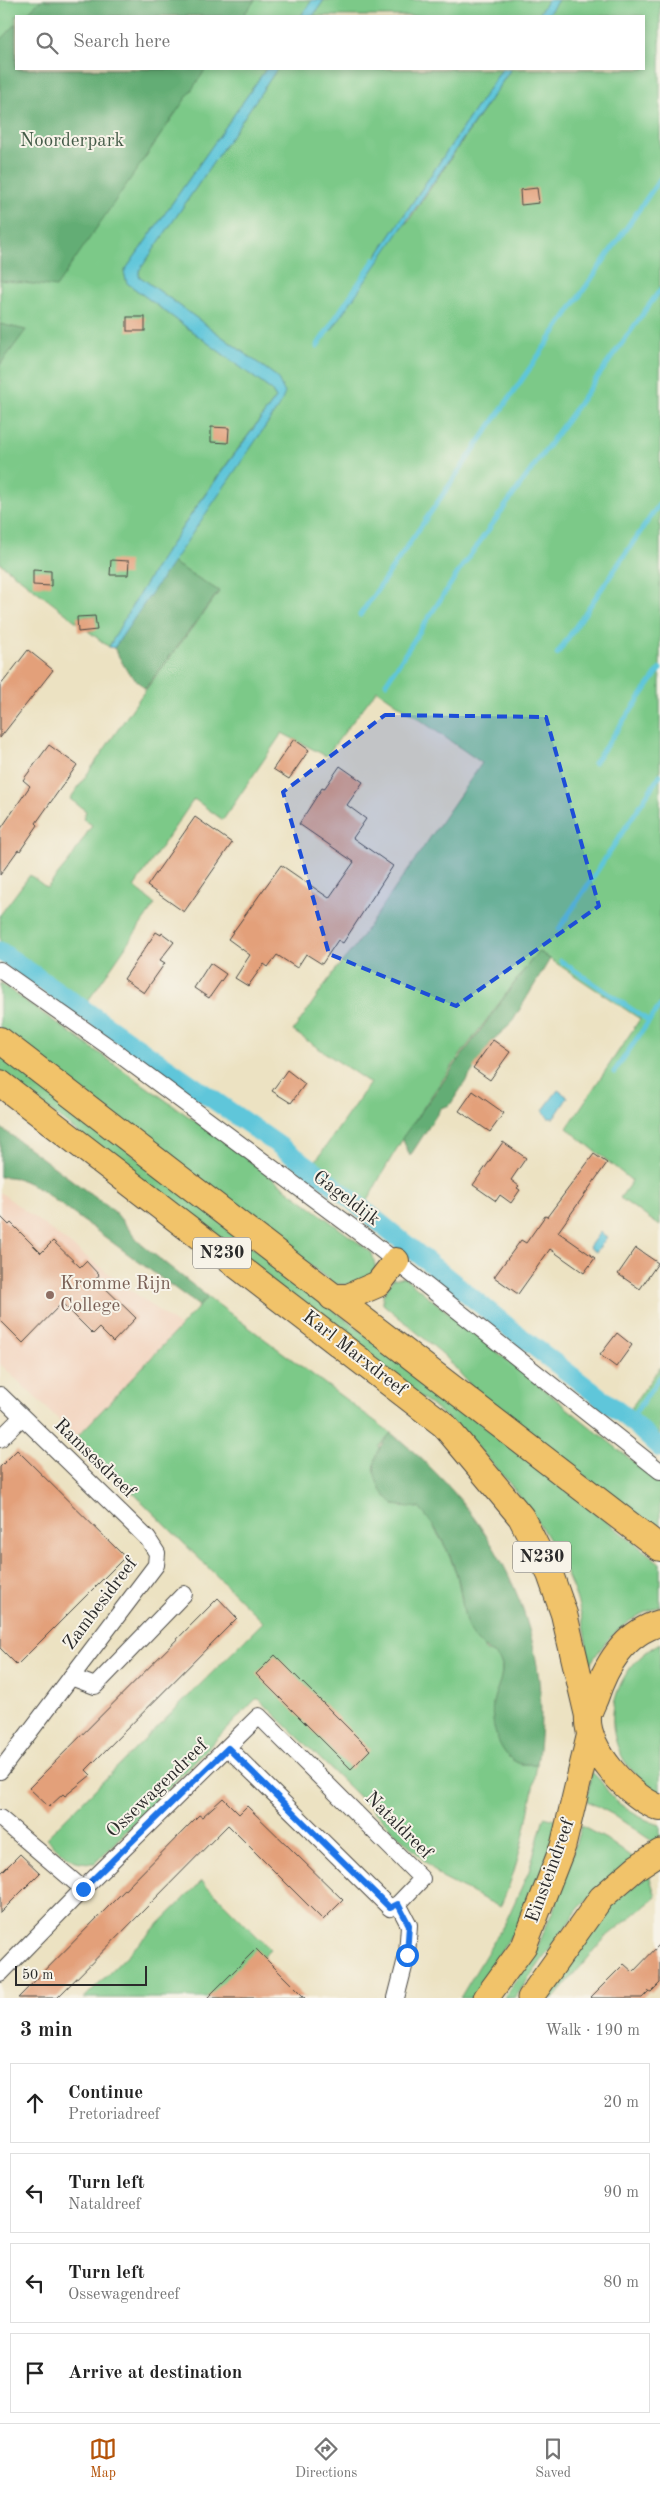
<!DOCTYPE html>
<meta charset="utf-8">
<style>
body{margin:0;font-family:"Old Standard TT",serif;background:#f6f6f6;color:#222}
.scale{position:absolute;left:15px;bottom:12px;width:132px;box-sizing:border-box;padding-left:5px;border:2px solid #2b2b2b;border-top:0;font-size:14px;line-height:18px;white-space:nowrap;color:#2b2b2b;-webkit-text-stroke:4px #f7f3e8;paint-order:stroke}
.stop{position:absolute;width:15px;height:15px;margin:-11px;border:4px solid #1a73e8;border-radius:50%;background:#fff}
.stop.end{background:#1a73e8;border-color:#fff;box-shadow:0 1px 5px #0008}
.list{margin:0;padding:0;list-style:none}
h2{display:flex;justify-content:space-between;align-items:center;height:65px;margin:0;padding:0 20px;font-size:21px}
h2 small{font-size:16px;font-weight:400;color:#767676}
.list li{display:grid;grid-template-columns:32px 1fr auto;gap:15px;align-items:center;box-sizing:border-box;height:80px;margin:0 10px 10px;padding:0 10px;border:1px solid #e0e0e0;border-radius:0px}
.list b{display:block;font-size:19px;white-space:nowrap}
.list p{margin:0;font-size:16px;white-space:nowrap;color:#767676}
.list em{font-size:16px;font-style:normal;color:#767676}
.icon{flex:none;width:28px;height:28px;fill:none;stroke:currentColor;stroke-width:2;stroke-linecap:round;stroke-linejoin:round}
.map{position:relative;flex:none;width:660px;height:1998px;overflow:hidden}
.search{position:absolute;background:#fff;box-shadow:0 2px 8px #0003;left:15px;right:15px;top:15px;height:55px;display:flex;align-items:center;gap:12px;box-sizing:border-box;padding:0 18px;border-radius:0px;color:#767676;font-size:19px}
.sheet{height:425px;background:#fff}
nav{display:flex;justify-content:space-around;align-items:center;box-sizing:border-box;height:70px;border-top:1px solid #e0e0e0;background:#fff;font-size:14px;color:#767676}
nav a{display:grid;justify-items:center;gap:2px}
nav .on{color:#b45309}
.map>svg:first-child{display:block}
</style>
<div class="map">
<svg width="660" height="1998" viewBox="0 0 660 1998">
<rect width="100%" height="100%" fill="#f7f3e8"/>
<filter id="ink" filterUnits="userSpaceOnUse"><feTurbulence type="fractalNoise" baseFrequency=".02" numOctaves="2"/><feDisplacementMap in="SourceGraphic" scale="10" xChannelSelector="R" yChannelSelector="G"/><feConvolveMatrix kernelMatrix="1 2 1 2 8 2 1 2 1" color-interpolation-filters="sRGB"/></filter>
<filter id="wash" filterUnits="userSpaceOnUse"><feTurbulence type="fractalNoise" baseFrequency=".0096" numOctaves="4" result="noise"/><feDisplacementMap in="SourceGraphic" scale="20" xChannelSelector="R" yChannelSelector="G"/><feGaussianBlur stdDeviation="1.12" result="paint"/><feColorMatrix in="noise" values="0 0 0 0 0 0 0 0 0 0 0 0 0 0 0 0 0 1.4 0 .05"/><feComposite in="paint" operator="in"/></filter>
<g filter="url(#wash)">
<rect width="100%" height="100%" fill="#ece2c2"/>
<polygon fill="#f3d4bf" points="0,1192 180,1327 77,1437 0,1364"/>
<g fill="#7bc988" stroke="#537a5a">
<path d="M0,0H312L301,16H16V69H266L124,272L127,283L271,390L276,398C217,476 155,561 109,647L88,631L96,630L95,616L78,617V623L0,563Z"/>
<polygon points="324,0 548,0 537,16 313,16"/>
<path d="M558,0H660V1226L620,1198L632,1181L567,1128L640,1019L538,951C476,1036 408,1117 362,1212L308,1172L370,1083L293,1031L336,969L353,949L482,763L377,690L326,756L282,733L223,820L194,799L134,887L155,904L81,1011L0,953V915L30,875L47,888L70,860L92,825L83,819L86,811L70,799L141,696L219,592L172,562L280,405L277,377L139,276V271L277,69H502L378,254L409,220L511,69H644V16H547Z"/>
<polygon points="0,983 219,1138 372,1253 376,1269 360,1285 334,1284 0,1028"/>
<path d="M0,1051L660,1563V1606C626,1619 610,1634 590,1664C585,1639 583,1613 573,1589C544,1518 497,1463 441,1413L0,1072Z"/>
<polygon points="404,1277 660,1483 660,1534 478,1394 445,1356 383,1304 383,1295 393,1279"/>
<path d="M208,1297L391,1433L379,1446L394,1505L419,1508L427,1516L446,1548L457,1575L464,1612L485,1650L497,1656L502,1665L501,1680L493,1704L520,1764H537C529,1812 521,1862 500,1907L442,1878L259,1699H256L95,1863C67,1863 65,1855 46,1838L263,1622L77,1437Z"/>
<polygon points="660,1367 660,1454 621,1422"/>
<path d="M660,1643V1793C596,1760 598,1677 660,1643Z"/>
<path d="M591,1772C601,1778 606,1791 614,1799C627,1811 644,1820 660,1825V1840L655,1843L612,1814L587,1801Z"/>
<polygon points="544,1817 560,1821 529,1907 472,1998 460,1998 506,1921 529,1871"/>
<polygon points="581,1826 606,1839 633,1858 579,1908 515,1998 504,1998 538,1946 557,1901"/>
<polygon points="649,1875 656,1897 606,1937 554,1998 539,1998 611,1904"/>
<polygon points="202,1881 270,1949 220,1998 84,1998"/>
</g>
<g fill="#64ad74" stroke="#486c50">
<polygon points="41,0 255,0 243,16 24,16"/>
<polygon points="16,24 16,69 206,69 56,287 0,280 0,41"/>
<polygon points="0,324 26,330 0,365"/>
<polygon points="172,562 219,591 145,689 127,671 114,648"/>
<polygon points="538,951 550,959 511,1024 493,1040 450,1105 441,1108 410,1156 402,1138"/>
<path d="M0,1127L115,1212L141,1244L208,1297L199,1306L45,1193C31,1184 18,1175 0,1177Z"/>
<path d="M391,1433C493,1512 558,1632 537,1764C531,1764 523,1765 518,1763C498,1755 490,1722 493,1703C495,1690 503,1680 502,1666C500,1654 478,1647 471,1634C461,1616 463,1594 457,1575C450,1552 436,1526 419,1508L394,1505C369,1482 368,1458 391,1433Z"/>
</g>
<g fill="#5ec6da" stroke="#447882">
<polygon points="312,0 324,0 313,16 301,16"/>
<polygon points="548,0 558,0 547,16 537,16"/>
<path d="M266,69H277L139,271V276L277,377L285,393L280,405L114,648L109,647C155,560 217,478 276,398L271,390L127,283L124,272Z"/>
<polygon points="502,69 511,69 331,331 378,254"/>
<polygon points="558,1090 568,1097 554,1118 548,1118 543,1110"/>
<polygon points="600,1232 607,1237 596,1252 589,1247"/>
</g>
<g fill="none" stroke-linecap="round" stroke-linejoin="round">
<g stroke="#5ec6da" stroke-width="5">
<polyline points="317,346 375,259"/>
<polyline points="360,615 660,179"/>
<polyline points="557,654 660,503"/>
<polyline points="386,683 461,568 660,290"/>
<polyline points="594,763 660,669"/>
<polyline points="559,929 660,775"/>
<polyline points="561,961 649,1021 614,1072"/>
<polyline points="649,1021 660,1006"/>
<polyline points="630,1420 660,1377"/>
</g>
<polyline stroke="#5ec6da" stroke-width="19" points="0,951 317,1172 512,1330 630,1420 660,1448"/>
</g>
<g id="blocks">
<g fill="#e3a07a">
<polygon points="537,188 539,203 521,205 520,190"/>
<rect x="127" y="317" width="18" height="14"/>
<polygon points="211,427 229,428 228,443 211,442"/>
<polygon points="111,560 129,561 128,575 110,575"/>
<polygon points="33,570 51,571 51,586 33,585"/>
<polygon points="95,616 97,630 78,632 77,617"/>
<polygon points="28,650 53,670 0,738 0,686"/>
<polygon points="294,739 309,750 289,779 273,769"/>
<polygon points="49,745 77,765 36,823 38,825 20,851 18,850 0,875 0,830 30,786 23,780"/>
<polygon points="340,766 363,782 347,805 366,819 353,838 393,866 343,943 338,940 322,964 306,954 297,968 277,955 268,967 264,964 248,986 235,978 250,955 228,939 281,865 329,898 354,862 299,824 322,788 324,789"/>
<polygon points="195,817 232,843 184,912 147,886"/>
<polygon points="156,932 161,935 162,933 174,942 160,960 165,963 144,993 124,979"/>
<polygon points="210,963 226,974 209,998 194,988"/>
<polygon points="493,1040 510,1052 490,1080 473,1068"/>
<polygon points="287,1070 305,1084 291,1103 272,1091"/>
<polygon points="473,1091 504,1113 490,1132 459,1111"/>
<polygon points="503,1142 526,1158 511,1180 519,1186 517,1188 520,1190 511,1203 500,1195 496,1201 473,1185"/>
<polygon points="594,1154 607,1163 558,1232 595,1258 584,1273 550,1249 518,1294 494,1277 521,1240 526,1243 545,1216 547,1217"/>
<polygon points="0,1216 9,1225 11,1223 41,1253 53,1241 80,1267 86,1261 99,1275 96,1279 136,1318 113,1342 99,1328 93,1334 62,1303 23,1343 0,1320"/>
<polygon points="636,1248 658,1263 640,1289 618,1274"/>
<polygon points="617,1333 632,1345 616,1367 600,1355"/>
<polygon points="17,1450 125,1557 17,1665 0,1648 0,1467"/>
<polygon points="218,1598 237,1618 86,1770 91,1775 65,1796 63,1794 49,1807 29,1788"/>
<polygon points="275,1655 370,1750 351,1769 256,1674"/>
<polygon points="223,1798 239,1814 247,1806 343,1900 323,1920 228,1825 57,1998 18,1998 199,1815 202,1817"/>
<polygon points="20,1854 40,1873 0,1913 0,1874"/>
<polygon points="660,1944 660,1983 651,1992 649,1991 642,1998 590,1998 624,1964 633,1972"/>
<polygon points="256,1949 305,1998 207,1998"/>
</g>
</g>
</g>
<g filter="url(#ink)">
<use href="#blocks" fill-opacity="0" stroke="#484642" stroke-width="1"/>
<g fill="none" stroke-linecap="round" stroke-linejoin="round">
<g stroke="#484642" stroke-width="18">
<g id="minor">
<polyline points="0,970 112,1049 365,1237 660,1471"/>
<polyline points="0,1395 148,1539 157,1553 156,1565 0,1771"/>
<polyline points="0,1439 22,1417"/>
<polyline points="71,1677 95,1686 184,1594"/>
<polyline points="0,1818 83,1889"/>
<polyline points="0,1974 83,1889 259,1716 422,1879 398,1904 390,1908 228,1748"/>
<polyline points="396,1998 407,1955 409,1925 398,1904"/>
</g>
</g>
<g stroke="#484642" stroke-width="27">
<g id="primary">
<polyline points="486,1998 524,1946 563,1846 590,1733"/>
<polyline points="530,1998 601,1898 637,1867 660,1852"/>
</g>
</g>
<g stroke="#484642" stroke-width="28">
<g id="trunk">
<polyline points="0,1040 660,1548"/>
<polyline points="0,1083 444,1425 521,1517 550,1574 564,1614 588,1716"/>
<polyline points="332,1297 348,1297 378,1284 396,1261"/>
<path d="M660,1623C624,1633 606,1665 595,1698C593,1703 589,1710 588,1716C585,1749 630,1798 660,1808"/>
</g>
</g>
<use href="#minor" stroke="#fff" stroke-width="16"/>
<use href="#primary" stroke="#f1c36a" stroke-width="25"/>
<use href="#trunk" stroke="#f1c36a" stroke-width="26"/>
</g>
</g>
<g fill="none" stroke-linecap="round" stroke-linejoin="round" filter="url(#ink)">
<polyline stroke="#1a73e8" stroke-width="6" points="83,1889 228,1748 390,1908 398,1904 409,1925 407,1955"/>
</g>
<path fill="#1d4ed8" fill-opacity="0.2" stroke="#1d4ed8" stroke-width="4" stroke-dasharray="10 6" stroke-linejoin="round" d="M385,715L546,717L599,906L456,1006L329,954L283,792Z"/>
<circle fill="#8d6e63" stroke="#f7f3e8" stroke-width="2" cx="50" cy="1295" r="5"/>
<g text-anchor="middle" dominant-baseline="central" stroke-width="4" stroke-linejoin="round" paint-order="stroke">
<g fill="#f7f3e8" stroke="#686764" stroke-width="1">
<rect x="193" y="1237.5" width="58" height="31" rx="4"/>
<rect x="513" y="1541.5" width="58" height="31" rx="4"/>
</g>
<g font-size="18" font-weight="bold" fill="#2b2b2b">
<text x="222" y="1253">N230</text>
<text x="542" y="1557">N230</text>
</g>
<g font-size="19" fill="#435a47" stroke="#f7f3e8">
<text x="72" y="141">Noorderpark</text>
</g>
<g font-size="19" fill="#2b2b2b" stroke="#f7f3e8">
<text transform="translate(346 1199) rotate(37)">Gageldijk</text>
<text transform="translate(354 1354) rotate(38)">Karl Marxdreef</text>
<text transform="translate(94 1459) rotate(44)">Ramsesdreef</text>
<text transform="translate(101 1604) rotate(-53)">Zambesidreef</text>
<text transform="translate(158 1789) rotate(-44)">Ossewagendreef</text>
<text transform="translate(398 1826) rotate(45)">Nataldreef</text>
<text transform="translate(551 1871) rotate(-70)">Einsteindreef</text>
</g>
<g font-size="19" fill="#785e54" stroke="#f7f3e8" text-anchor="start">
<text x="60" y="1284">Kromme Rijn<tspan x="60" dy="22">College</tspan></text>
</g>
</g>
</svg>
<div class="scale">50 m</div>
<div class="stop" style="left:407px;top:1955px"></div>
<div class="stop end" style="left:83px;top:1889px"></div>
<div class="search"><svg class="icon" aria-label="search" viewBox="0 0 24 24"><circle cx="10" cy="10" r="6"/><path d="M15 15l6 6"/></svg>Search here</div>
</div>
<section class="sheet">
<h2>3 min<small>Walk · 190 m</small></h2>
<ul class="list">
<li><svg class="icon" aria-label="ahead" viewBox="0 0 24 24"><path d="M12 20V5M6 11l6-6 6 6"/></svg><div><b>Continue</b><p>Pretoriadreef</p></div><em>20 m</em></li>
<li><svg class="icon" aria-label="left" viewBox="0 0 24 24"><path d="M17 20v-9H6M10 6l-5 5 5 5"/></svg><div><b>Turn left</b><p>Nataldreef</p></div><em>90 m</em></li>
<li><svg class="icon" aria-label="left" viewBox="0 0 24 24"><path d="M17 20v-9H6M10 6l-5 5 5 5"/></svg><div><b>Turn left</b><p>Ossewagendreef</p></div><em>80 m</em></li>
<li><svg class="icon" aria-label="arrive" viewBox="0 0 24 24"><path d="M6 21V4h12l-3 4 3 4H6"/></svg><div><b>Arrive at destination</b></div></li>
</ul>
</section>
<nav>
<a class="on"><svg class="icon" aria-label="map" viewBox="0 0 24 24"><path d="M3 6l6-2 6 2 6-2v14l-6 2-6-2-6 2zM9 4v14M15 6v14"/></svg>Map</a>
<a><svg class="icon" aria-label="directions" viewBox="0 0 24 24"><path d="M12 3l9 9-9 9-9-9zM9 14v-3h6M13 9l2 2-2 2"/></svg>Directions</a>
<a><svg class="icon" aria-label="saved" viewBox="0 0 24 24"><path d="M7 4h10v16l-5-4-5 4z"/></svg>Saved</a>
</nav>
